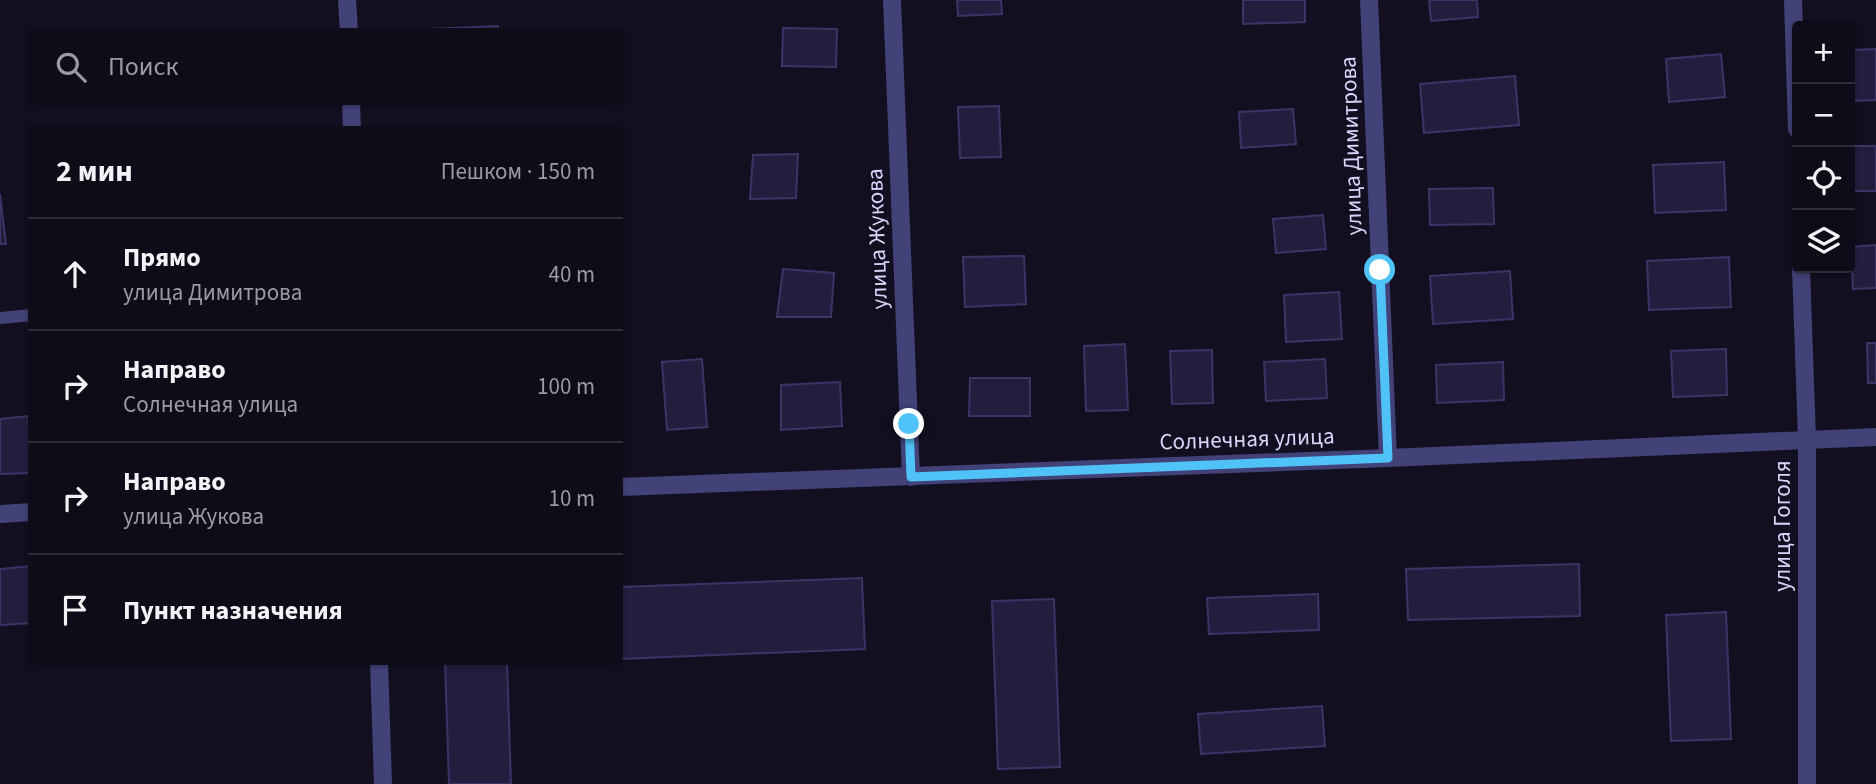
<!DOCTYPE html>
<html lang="ru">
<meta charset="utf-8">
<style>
body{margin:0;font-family:"Source Sans 3",sans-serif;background:#171521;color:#f1f3f6}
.controls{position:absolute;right:21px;top:21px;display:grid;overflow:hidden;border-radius:7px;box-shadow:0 2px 5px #0004}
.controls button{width:63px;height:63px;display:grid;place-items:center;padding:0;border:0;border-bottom:2px solid #2e2c37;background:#0e0c18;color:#f1f3f6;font:35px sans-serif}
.stop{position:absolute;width:21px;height:21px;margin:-16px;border:5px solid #4fc3f7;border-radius:50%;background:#fff}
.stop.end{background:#4fc3f7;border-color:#fff;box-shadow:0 2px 7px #0008}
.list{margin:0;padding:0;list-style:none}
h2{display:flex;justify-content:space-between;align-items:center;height:91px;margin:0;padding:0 28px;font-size:30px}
h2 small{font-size:23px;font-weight:400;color:#9b9ba2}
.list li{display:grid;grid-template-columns:46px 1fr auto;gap:21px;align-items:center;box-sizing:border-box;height:112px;padding:0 28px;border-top:2px solid #2e2c37}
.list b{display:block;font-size:26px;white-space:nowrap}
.list p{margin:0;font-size:23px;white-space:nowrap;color:#9b9ba2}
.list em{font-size:23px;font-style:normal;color:#9b9ba2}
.icon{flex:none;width:38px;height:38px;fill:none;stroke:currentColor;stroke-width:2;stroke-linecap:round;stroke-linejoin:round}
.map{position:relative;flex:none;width:1876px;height:784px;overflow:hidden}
.search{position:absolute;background:#0e0c18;box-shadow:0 2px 5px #0004;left:28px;top:28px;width:595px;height:77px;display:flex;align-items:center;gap:18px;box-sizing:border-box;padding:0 24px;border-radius:7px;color:#9b9ba2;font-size:26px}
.panel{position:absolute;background:#0e0c18;box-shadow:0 2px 5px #0004;left:28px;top:126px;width:595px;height:539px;border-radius:7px}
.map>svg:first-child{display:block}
</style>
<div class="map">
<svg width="1876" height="784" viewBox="0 0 1876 784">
<rect width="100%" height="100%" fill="#121020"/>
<g fill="#241e3e" stroke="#3c3467" stroke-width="2">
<polygon points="957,0 1001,0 1002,14 958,16"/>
<polygon points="1243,0 1305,0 1305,22 1243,24"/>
<polygon points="1429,0 1477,0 1478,17 1431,21"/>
<polygon points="498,26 498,32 430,32 429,29"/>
<polygon points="783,28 837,29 836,67 782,66"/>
<polygon points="1876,49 1876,100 1850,101 1850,50"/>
<polygon points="1721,54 1725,97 1669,102 1666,59"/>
<polygon points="1515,76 1519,125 1424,133 1420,84"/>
<polygon points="999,106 1001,157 960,158 958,107"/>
<polygon points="1293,109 1296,144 1241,148 1239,112"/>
<rect x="1850" y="146" width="26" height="45"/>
<polygon points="798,154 796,198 750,199 753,155"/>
<polygon points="1724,162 1726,210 1655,213 1653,165"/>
<polygon points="1493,188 1494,224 1430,225 1429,189"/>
<polygon points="0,194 6,244 0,244"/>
<polygon points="1323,215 1326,249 1276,253 1273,219"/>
<polygon points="1876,245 1876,288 1853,289 1851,247"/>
<polygon points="1024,256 1026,304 965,307 963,257"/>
<polygon points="1729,257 1731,307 1649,310 1647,261"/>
<polygon points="783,269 834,273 831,317 777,317"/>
<polygon points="1510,271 1513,319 1433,324 1430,276"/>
<polygon points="1339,292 1342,339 1286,342 1284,295"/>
<polygon points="1867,343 1876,343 1876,383 1868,383"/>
<polygon points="1125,344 1128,410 1086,411 1084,346"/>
<polygon points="1726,349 1727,395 1673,397 1671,351"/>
<polygon points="1212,350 1213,403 1172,404 1170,351"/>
<polygon points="702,359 707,427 667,430 662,362"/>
<polygon points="1325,359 1327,398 1266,401 1264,362"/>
<polygon points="1503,362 1504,400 1437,403 1436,365"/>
<polygon points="970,378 1030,378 1030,416 969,416"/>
<polygon points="840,382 842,426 781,430 781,385"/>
<polygon points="28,416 31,473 0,474 0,419"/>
<polygon points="1579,564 1580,616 1408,620 1406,569"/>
<polygon points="32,566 32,623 0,625 0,569"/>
<polygon points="862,578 865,649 620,659 620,587"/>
<polygon points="1318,594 1319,630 1209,634 1207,598"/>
<polygon points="1054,599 1060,767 998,769 992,601"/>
<polygon points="1726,612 1731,739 1671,741 1666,615"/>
<polygon points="445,662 507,662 511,784 449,784"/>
<polygon points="1322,706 1325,746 1201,754 1198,714"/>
</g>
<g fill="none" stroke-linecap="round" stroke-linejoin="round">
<polyline stroke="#424178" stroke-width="12" points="0,318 32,315"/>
<g stroke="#424178" stroke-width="18">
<polyline points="347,0 349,32"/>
<polyline points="892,0 911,477"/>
<polyline points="1369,0 1388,458"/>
<polyline points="1793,0 1797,129"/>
<polyline points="351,102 352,130"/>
<polyline points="1801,268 1807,439 1807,784"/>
<polyline points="620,487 1388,458 1876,437"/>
<polyline points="0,514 32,512"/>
<polyline points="379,662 383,784"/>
</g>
</g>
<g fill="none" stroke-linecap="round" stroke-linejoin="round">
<polyline stroke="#4fc3f7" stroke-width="9" points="909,424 911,477 1388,458 1380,270"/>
</g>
<g text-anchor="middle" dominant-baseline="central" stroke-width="5" stroke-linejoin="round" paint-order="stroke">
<g font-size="23" fill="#d8d4f9" stroke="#121020">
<text transform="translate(1351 146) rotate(-92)">улица Димитрова</text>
<text transform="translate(877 239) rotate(-92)">улица Жукова</text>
<text transform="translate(1247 439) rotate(-2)">Солнечная улица</text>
<text transform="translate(1782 526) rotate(-90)">улица Гоголя</text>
</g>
</g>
</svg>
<div class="controls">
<button>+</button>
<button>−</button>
<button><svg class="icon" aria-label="locate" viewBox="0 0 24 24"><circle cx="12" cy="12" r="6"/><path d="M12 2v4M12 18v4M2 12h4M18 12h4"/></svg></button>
<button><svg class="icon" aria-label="layers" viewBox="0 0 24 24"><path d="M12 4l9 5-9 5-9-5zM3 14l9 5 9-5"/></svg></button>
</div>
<div class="stop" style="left:1380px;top:270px"></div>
<div class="stop end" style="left:909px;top:424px"></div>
<div class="search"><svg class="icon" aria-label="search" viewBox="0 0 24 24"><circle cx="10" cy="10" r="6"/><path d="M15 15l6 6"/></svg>Поиск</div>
<section class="panel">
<h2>2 мин<small>Пешком · 150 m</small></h2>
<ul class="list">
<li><svg class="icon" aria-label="ahead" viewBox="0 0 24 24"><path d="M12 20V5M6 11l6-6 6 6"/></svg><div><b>Прямо</b><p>улица Димитрова</p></div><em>40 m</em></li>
<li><svg class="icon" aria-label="right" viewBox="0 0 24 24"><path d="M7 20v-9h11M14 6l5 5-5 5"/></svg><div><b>Направо</b><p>Солнечная улица</p></div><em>100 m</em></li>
<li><svg class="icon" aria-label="right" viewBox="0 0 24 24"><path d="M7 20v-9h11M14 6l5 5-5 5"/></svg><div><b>Направо</b><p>улица Жукова</p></div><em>10 m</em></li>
<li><svg class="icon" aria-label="arrive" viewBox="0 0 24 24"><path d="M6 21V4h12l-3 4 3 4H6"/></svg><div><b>Пункт назначения</b></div></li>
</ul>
</section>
</div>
